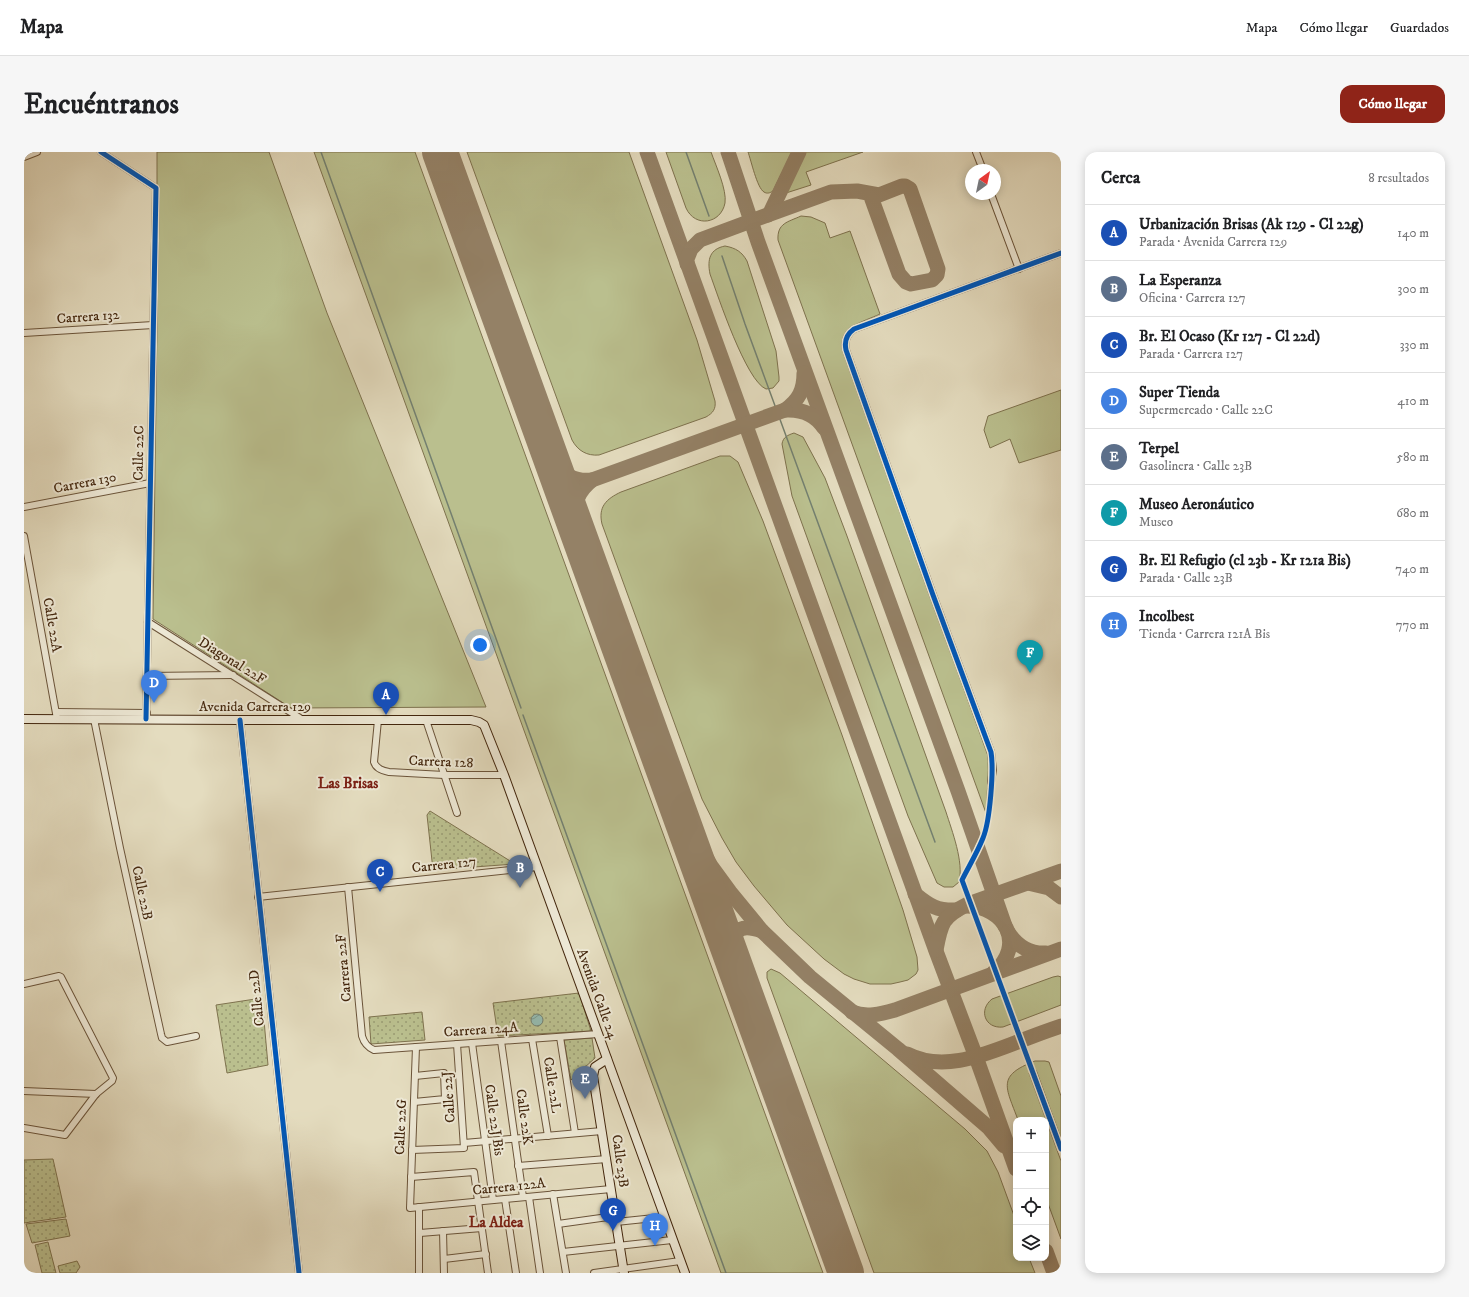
<!DOCTYPE html>
<html lang="es">
<meta charset="utf-8">
<style>
body{margin:0;font-family:"IM FELL DW Pica",serif;background:#f6f6f6;color:#202124}
.controls{position:absolute;right:12px;bottom:12px;display:grid;overflow:hidden;border-radius:8px;box-shadow:0 2px 10px #0003}
.controls button{width:36px;height:36px;display:grid;place-items:center;padding:0;border:0;border-bottom:1px solid #e0e0e0;background:#fff;color:#202124;font:20px sans-serif}
.compass{position:absolute;left:941px;top:12px;width:36px;height:36px;border-radius:50%;background:#fff;box-shadow:0 2px 10px #0003;rotate:33deg}
.you{position:absolute;left:456px;top:493px;width:14px;height:14px;margin:-10px;border:3px solid #fff;border-radius:50%;background:#1a73e8;box-shadow:0 0 0 6px #1a73e833}
.badge{display:grid;place-items:center;width:26px;height:26px;border-radius:50%;background:#8f2418;color:#fff;font-size:13px;font-weight:700}
.pin{position:absolute;translate:-50% -33px;filter:drop-shadow(0 1px 2px #0008)}
.pin::after{content:'';position:absolute;top:21px;width:14px;height:12px;background:inherit;clip-path:polygon(0 0,100% 0,50% 100%)}
.list{margin:0;padding:0;list-style:none}
h2{display:flex;justify-content:space-between;align-items:center;height:52px;margin:0;padding:0 16px;font-size:17px}
h2 small{font-size:13px;font-weight:400;color:#757577}
.list li{display:grid;grid-template-columns:26px 1fr auto;gap:12px;align-items:center;box-sizing:border-box;height:56px;padding:0 16px;border-top:1px solid #e0e0e0}
.list b{display:block;font-size:15px;white-space:nowrap}
.list p{margin:0;font-size:13px;white-space:nowrap;color:#757577}
.list em{font-size:13px;font-style:normal;color:#757577}
.icon{flex:none;width:22px;height:22px;fill:none;stroke:currentColor;stroke-width:2;stroke-linecap:round;stroke-linejoin:round}
.map{position:relative;flex:none;width:1037px;height:1121px;overflow:hidden;border-radius:12px}
header{display:flex;align-items:center;gap:24px;box-sizing:border-box;height:56px;padding:0 20px;background:#fff;border-bottom:1px solid #e0e0e0}
header strong{font-size:19px}
nav{display:flex;gap:22px;margin-inline-start:auto;font-size:14px}
.intro{display:flex;align-items:center;justify-content:space-between;box-sizing:border-box;height:96px;padding:0 24px}
h1{margin:0;font-size:28px}
.button{padding:10px 18px;border-radius:12px;background:#8f2418;color:#fff;font-size:14px;font-weight:700}
main{display:flex;gap:24px;padding:0 24px}
aside{flex:1;background:#fff;border-radius:12px;box-shadow:0 2px 10px #0003}
.map>svg:first-child{display:block}
</style>
<header>
<strong>Mapa</strong>
<nav><a>Mapa</a><a>Cómo llegar</a><a>Guardados</a></nav>
</header>
<div class="intro"><h1>Encuéntranos</h1><a class="button">Cómo llegar</a></div>
<main>
<div class="map">
<svg width="1037" height="1121" viewBox="0 0 1037 1121">
<defs>
<pattern id="park-dots" width="8" height="8" patternUnits="userSpaceOnUse"><rect width="8" height="8" fill="#babf8e"/><path d="M2 2h.1M6 6h.1" fill="none" stroke="#999b72" stroke-width="1.8" stroke-linecap="round"/></pattern>
<pattern id="water-waves" width="16" height="10" patternUnits="userSpaceOnUse"><rect width="16" height="10" fill="#95bcb2"/><path d="M0 5q4-4 8 0t8 0" fill="none" stroke="#7b998f"/></pattern>
</defs>
<rect width="100%" height="100%" fill="#e4dcbf"/>
<filter id="stains"><feTurbulence type="fractalNoise" baseFrequency=".005" numOctaves="4"/><feColorMatrix values="0 0 0 0 .2 0 0 0 0 .09 0 0 0 0 .02 0 0 0 .5 -.17"/></filter>
<radialGradient id="worn" r=".72"><stop offset=".6" stop-color="#630" stop-opacity="0"/><stop offset="1" stop-color="#630" stop-opacity=".3"/></radialGradient>
<g fill="#babf8e" stroke="#7e724e">
<polygon points="133,0 245,0 303,161 462,555 267,556 129,467 133,172"/>
<polygon points="290,0 391,0 799,1121 697,1121"/>
<path d="M443,0H605L673,188L691,249C692,257 689,261 682,265L575,303C563,304 554,299 548,288Z"/>
<path d="M642,0H687C692,14 703,38 701,51C697,72 671,76 662,56Z"/>
<path d="M724,0H768L749,39C746,41 743,42 740,40C733,36 727,8 724,0Z"/>
<polygon points="780,0 839,0 782,20 787,33 762,41"/>
<path d="M777,64L787,65L801,71L806,86L826,79L856,162C839,170 814,175 819,198L964,604C965,623 963,642 962,661L754,88C753,71 764,70 777,64Z"/>
<path d="M701,94C712,96 718,100 723,109L752,199L755,225V229L749,236L742,237C722,229 694,144 686,122C683,107 686,97 701,94Z"/>
<polygon points="1037,238 1037,298 995,311 986,287 966,296 960,278 964,264"/>
<path d="M770,281L779,285L801,326L823,384L922,660C928,679 940,710 935,730L929,735H920L913,731L884,664L768,344L758,292C759,285 764,283 770,281Z"/>
<path d="M696,304H706L714,310L739,369L818,583L879,758L893,805L894,818L892,822L884,828L876,830L867,832H846L830,827L820,822L800,807L763,773L730,734L712,710L698,686L678,647L578,372C574,355 582,347 597,340Z"/>
<polygon points="747,817 756,821 941,977 963,999 974,1020 992,1069 992,1106 1005,1106 1011,1121 850,1121 743,826 743,820"/>
<path d="M1034,824L1037,825V853L979,875C961,877 954,858 968,847L1029,825Z"/>
<path d="M1011,909H1021L1025,910L1037,944V987L1012,919L1005,921L1037,1009V1087L1022,1046V968H994C982,935 972,924 1011,909Z"/>
</g>
<g fill="url(#park-dots)" stroke="#7e724e">
<polygon points="406,659 491,712 409,718 403,663"/>
<polygon points="555,841 567,879 474,884 469,851"/>
<polygon points="238,846 244,913 203,921 192,853"/>
<polygon points="398,860 401,888 347,892 345,865"/>
<polygon points="568,886 571,906 547,928 540,888"/>
<polygon points="29,1007 42,1065 0,1071 0,1008"/>
<polygon points="42,1067 46,1084 8,1091 2,1072"/>
<polygon points="24,1090 32,1121 18,1121 11,1093"/>
<polygon points="53,1109 56,1115 52,1121 36,1121 34,1114"/>
</g>
<circle fill="url(#water-waves)" stroke="#748070" cx="513" cy="868" r="6"/>
<g fill="none" stroke-linecap="round" stroke-linejoin="round">
<g stroke="#748070" stroke-width="1.5">
<polyline points="297,0 497,556"/>
<polyline points="662,0 685,64"/>
<polyline points="698,104 721,172 911,690"/>
<polyline points="499,563 702,1121"/>
</g>
<g stroke="#948166" stroke-width="15">
<polyline points="623,0 912,799 952,905 992,1017"/>
<polyline points="704,0 734,90 934,639 981,774"/>
<polyline points="744,63 746,61 775,0"/>
<polyline points="663,112 663,107 667,97 676,88 727,69 807,40 833,39 855,43 878,34 881,34 886,37 914,117 913,123 908,128 887,132 882,130 875,122 846,42"/>
<path d="M780,221C780,238 775,248 761,258C777,257 791,262 800,276"/>
<path d="M528,308C538,322 550,330 568,328"/>
<path d="M550,368C550,351 554,339 568,328L761,258"/>
<polyline points="655,658 687,714 706,740 738,779 786,825 874,897 964,975 980,994"/>
<polyline points="1004,731 1025,736 1037,745"/>
<path d="M891,742C906,754 913,759 933,758"/>
<path d="M942,754C981,754 1002,793 970,820"/>
<path d="M984,780C993,794 1005,802 1022,801"/>
<path d="M912,798C917,771 918,765 944,752L1037,719"/>
<path d="M709,808C708,784 709,769 738,779"/>
<path d="M828,860C842,866 857,862 871,858L1037,797"/>
<path d="M883,902C918,920 957,904 991,891C1006,885 1022,879 1037,874"/>
<polyline points="1022,1099 1030,1121"/>
</g>
<polyline stroke="#948166" stroke-width="36" points="416,0 822,1121"/>
<polyline stroke="#c4b89b" stroke-width="6" stroke-dasharray="6 3" stroke-linecap="butt" points="967,630 964,665 959,685 938,728 1009,920"/>
<g stroke="#6b543a" stroke-width="8">
<g id="street">
<polyline points="77,0 132,36 122,567"/>
<polyline points="952,0 959,18"/>
<polyline points="0,5 13,0"/>
<polyline points="967,42 995,117"/>
<polyline points="0,181 129,173"/>
<polyline points="0,355 126,331"/>
<polyline points="0,384 33,567"/>
<polyline points="124,470 279,568"/>
<polyline points="123,524 209,523"/>
<polyline points="32,560 123,561"/>
<polyline points="70,567 96,696 137,882 138,886 143,890 172,884"/>
<polyline points="216,568 275,1121"/>
<path d="M354,568L350,610C352,617 359,619 365,620L420,623H480"/>
<polyline points="402,568 433,661"/>
<path d="M967,630L969,618L967,600L909,443L822,198C820,189 823,182 830,177L1037,101"/>
<path d="M324,735L338,884C340,891 343,895 350,898L574,882"/>
<polyline points="234,745 513,715"/>
<polyline points="0,832 35,824 37,825 89,926 88,929 72,942 41,983 0,976"/>
<polyline points="536,885 551,981"/>
<polyline points="508,887 524,984"/>
<polyline points="477,889 499,1045"/>
<polyline points="448,891 469,1048"/>
<polyline points="392,895 386,1056 587,1037"/>
<polyline points="1009,920 1037,997"/>
<polyline points="0,939 72,942"/>
<polyline points="390,950 421,947 420,921 391,924"/>
<polyline points="440,991 578,979"/>
<polyline points="388,998 440,996 433,892"/>
<polyline points="494,1014 583,1007"/>
<polyline points="387,1025 450,1020 464,1121"/>
<polyline points="529,1042 542,1121"/>
<polyline points="505,1045 516,1121"/>
<polyline points="481,1047 492,1121"/>
<polyline points="395,1055 395,1121"/>
<polyline points="592,1070 640,1065"/>
<polyline points="534,1072 591,1064"/>
<polyline points="419,1079 420,1121"/>
<polyline points="396,1081 458,1076"/>
<polyline points="539,1100 648,1088"/>
<polyline points="420,1107 462,1102"/>
<polyline points="570,1121 656,1109"/>
</g>
</g>
<g stroke="#43260d" stroke-width="10">
<g id="secondary">
<polyline points="0,567 216,568 447,568 455,570 460,573 480,623 661,1121"/>
<polyline points="583,907 571,915 569,924 600,1121"/>
</g>
</g>
<use href="#street" stroke="#ede8d5" stroke-width="6"/>
<use href="#secondary" stroke="#ede8d5" stroke-width="8"/>
<g stroke="#ede8d5" stroke-width="8">
<g id="cycleway">
<polyline points="77,0 132,36 122,567"/>
<path d="M1037,101L830,177C823,182 820,189 822,198L909,443L967,600C970,618 966,669 959,686C953,701 945,714 938,728L1037,997"/>
<polyline points="216,568 275,1121"/>
</g>
</g>
<use href="#cycleway" stroke="#0057b8" stroke-width="5"/>
</g>
<g text-anchor="middle" dominant-baseline="central" stroke-width="4" stroke-linejoin="round" paint-order="stroke">
<g font-size="14" fill="#43260d" stroke="#ede8d5">
<text transform="translate(64 165) rotate(-4)">Carrera 132</text>
<text transform="translate(115 301) rotate(-89)">Calle 22C</text>
<text transform="translate(61 331) rotate(-11)">Carrera 130</text>
<text transform="translate(28 473) rotate(80)">Calle 22A</text>
<text transform="translate(208 509) rotate(32)">Diagonal 22F</text>
<text x="231" y="555">Avenida Carrera 129</text>
<text transform="translate(417 610) rotate(2)">Carrera 128</text>
<text transform="translate(420 713) rotate(-6)">Carrera 127</text>
<text transform="translate(118 741) rotate(78)">Calle 22B</text>
<text transform="translate(320 816) rotate(-95)">Carrera 22F</text>
<text transform="translate(573 842) rotate(70)">Avenida Calle 24</text>
<text transform="translate(233 846) rotate(-96)">Calle 22D</text>
<text transform="translate(457 878) rotate(-4)">Carrera 124A</text>
<text transform="translate(528 933) rotate(81)">Calle 22L</text>
<text transform="translate(425 945) rotate(-94)">Calle 22J</text>
<text transform="translate(500 965) rotate(82)">Calle 22K</text>
<text transform="translate(470 968) rotate(82)">Calle 22J Bis</text>
<text transform="translate(377 975) rotate(-88)">Calle 22G</text>
<text transform="translate(596 1009) rotate(82)">Calle 23B</text>
<text transform="translate(485 1035) rotate(-6)">Carrera 122A</text>
</g>
<g font-size="15" font-weight="bold" fill="#7a1f14" stroke="#ede8d5">
<text x="324" y="631">Las Brisas</text>
<text x="472" y="1070">La Aldea</text>
</g>
</g>
<rect width="100%" height="100%" filter="url(#stains)"/>
<rect width="100%" height="100%" fill="url(#worn)"/>
</svg>
<div class="controls">
<button>+</button>
<button>−</button>
<button><svg class="icon" aria-label="locate" viewBox="0 0 24 24"><circle cx="12" cy="12" r="6"/><path d="M12 2v4M12 18v4M2 12h4M18 12h4"/></svg></button>
<button><svg class="icon" aria-label="layers" viewBox="0 0 24 24"><path d="M12 4l9 5-9 5-9-5zM3 14l9 5 9-5"/></svg></button>
</div>
<svg class="compass" viewBox="-18 -18 36 36"><path d="M0-13l5 13h-10z" fill="#e53935"/><path d="M0 13l5-13h-10z" fill="#757577"/></svg>
<div class="you"></div>
<div class="pin badge" style="left:362px;top:563px;background:#1a4fb4">A</div>
<div class="pin badge" style="left:496px;top:736px;background:#5c6f8a">B</div>
<div class="pin badge" style="left:356px;top:740px;background:#1a4fb4">C</div>
<div class="pin badge" style="left:130px;top:551px;background:#3f7fe0">D</div>
<div class="pin badge" style="left:561px;top:947px;background:#5c6f8a">E</div>
<div class="pin badge" style="left:1006px;top:521px;background:#0f9aa8">F</div>
<div class="pin badge" style="left:589px;top:1079px;background:#1a4fb4">G</div>
<div class="pin badge" style="left:631px;top:1094px;background:#3f7fe0">H</div>
</div>
<aside>
<h2>Cerca<small>8 resultados</small></h2>
<ul class="list">
<li><span class="badge" style="background:#1a4fb4">A</span><div><b>Urbanización Brisas (Ak 129 - Cl 22g)</b><p>Parada · Avenida Carrera 129</p></div><em>140 m</em></li>
<li><span class="badge" style="background:#5c6f8a">B</span><div><b>La Esperanza</b><p>Oficina · Carrera 127</p></div><em>300 m</em></li>
<li><span class="badge" style="background:#1a4fb4">C</span><div><b>Br. El Ocaso (Kr 127 - Cl 22d)</b><p>Parada · Carrera 127</p></div><em>330 m</em></li>
<li><span class="badge" style="background:#3f7fe0">D</span><div><b>Super Tienda</b><p>Supermercado · Calle 22C</p></div><em>410 m</em></li>
<li><span class="badge" style="background:#5c6f8a">E</span><div><b>Terpel</b><p>Gasolinera · Calle 23B</p></div><em>580 m</em></li>
<li><span class="badge" style="background:#0f9aa8">F</span><div><b>Museo Aeronáutico</b><p>Museo</p></div><em>680 m</em></li>
<li><span class="badge" style="background:#1a4fb4">G</span><div><b>Br. El Refugio (cl 23b - Kr 121a Bis)</b><p>Parada · Calle 23B</p></div><em>740 m</em></li>
<li><span class="badge" style="background:#3f7fe0">H</span><div><b>Incolbest</b><p>Tienda · Carrera 121A Bis</p></div><em>770 m</em></li>
</ul>
</aside>
</main>
